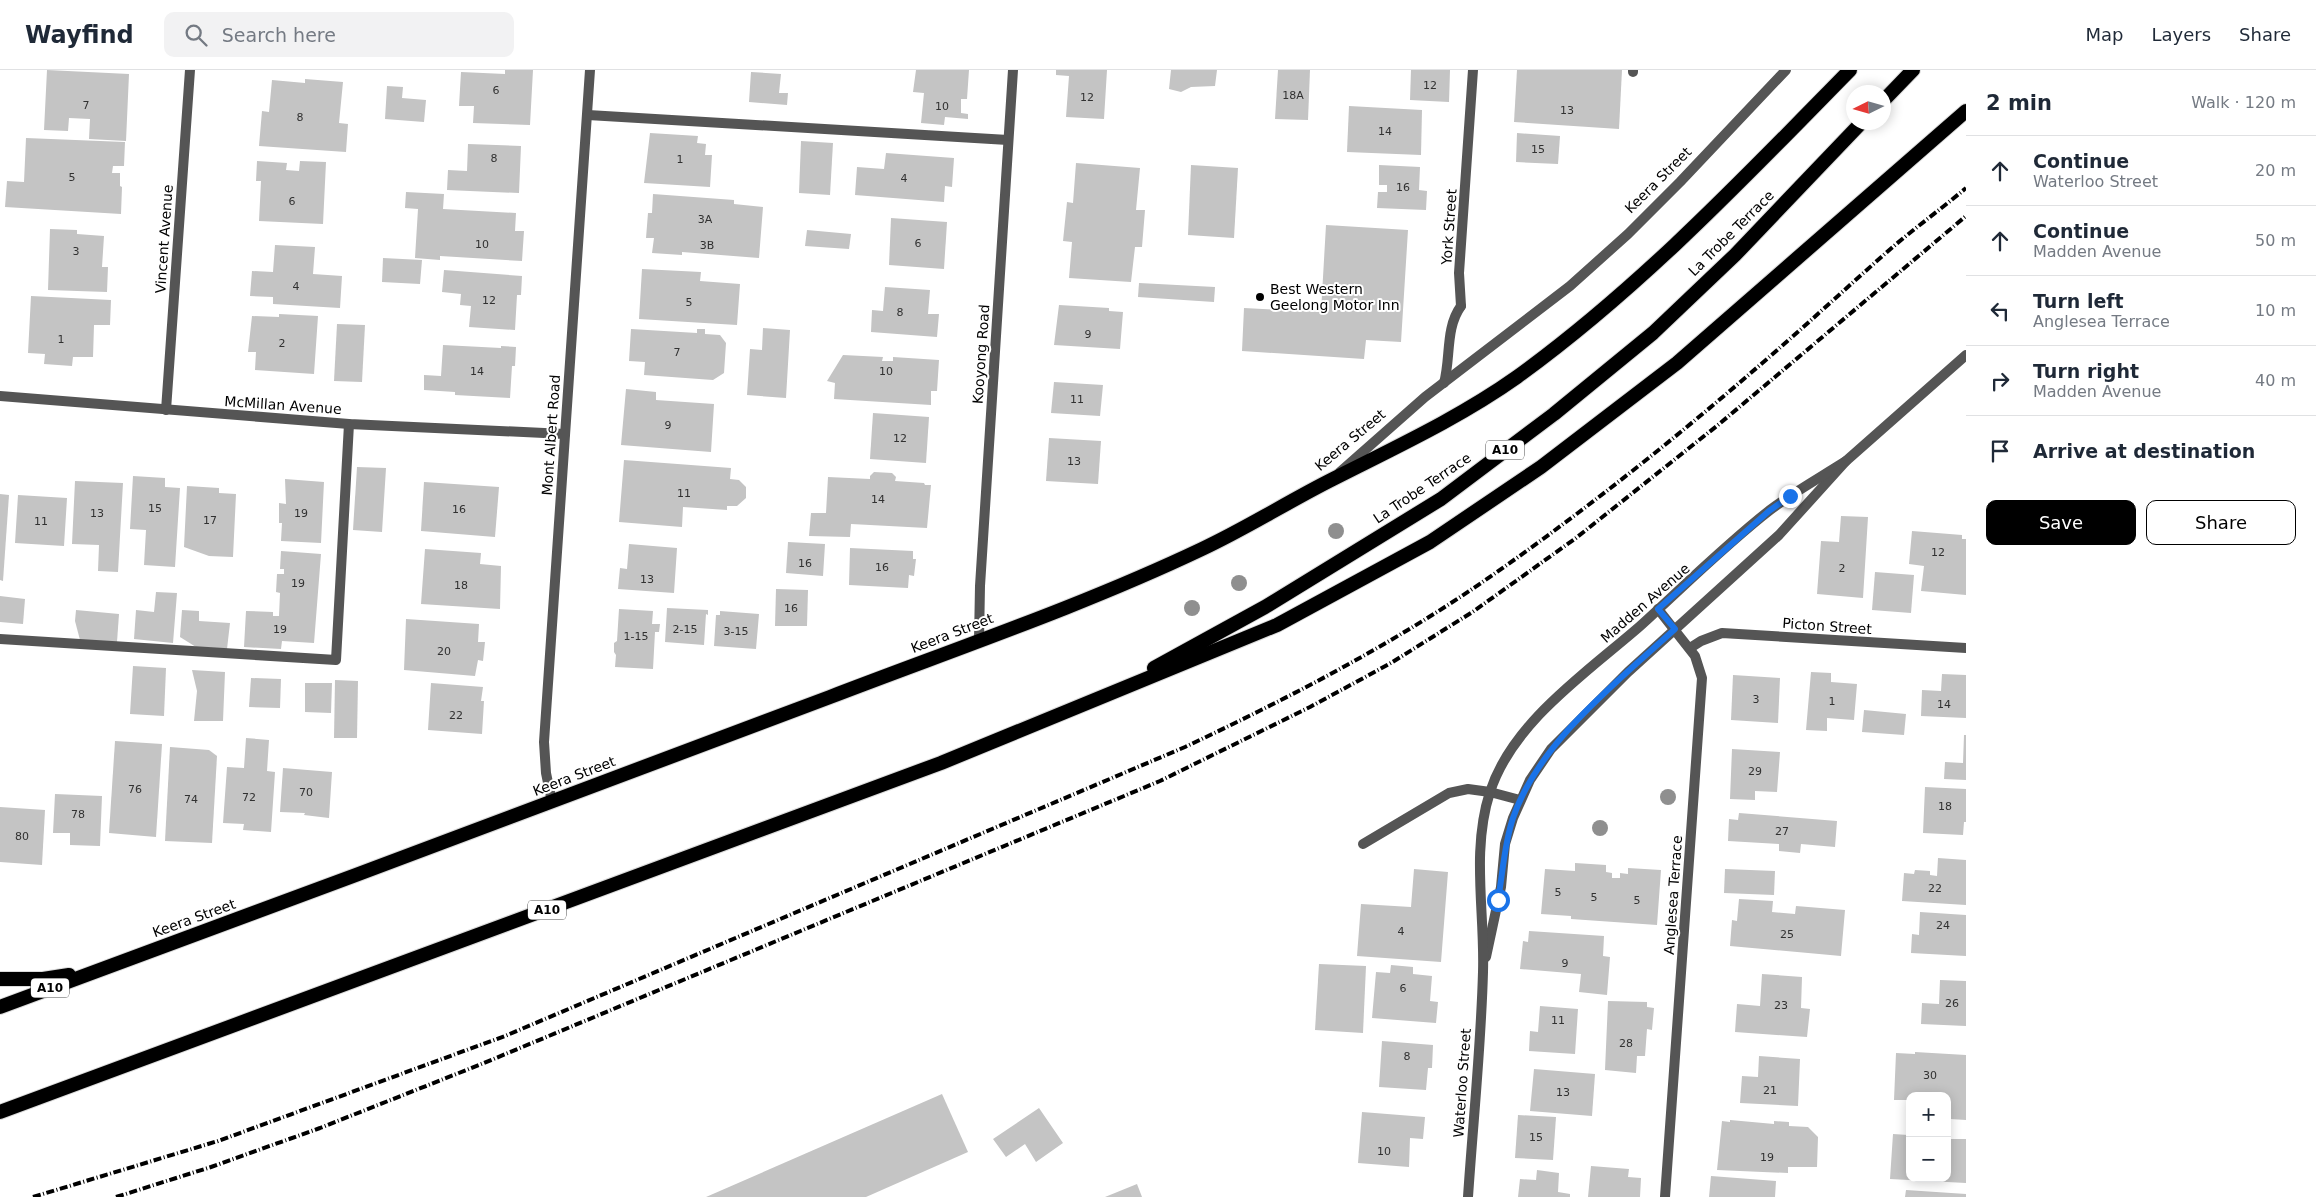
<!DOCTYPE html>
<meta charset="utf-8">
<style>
body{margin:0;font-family:"DejaVu Sans",sans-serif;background:#f2f2f3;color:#1f2937}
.controls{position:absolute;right:15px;bottom:15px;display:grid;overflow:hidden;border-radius:10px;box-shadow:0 2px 12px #0003}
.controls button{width:45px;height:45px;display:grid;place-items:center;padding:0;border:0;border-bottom:1px solid #e0e1e3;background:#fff;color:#1f2937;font:25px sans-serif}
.compass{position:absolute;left:1846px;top:15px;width:45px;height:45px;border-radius:50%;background:#fff;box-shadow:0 2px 12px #0003;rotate:265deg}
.stop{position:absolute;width:15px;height:15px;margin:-11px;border:4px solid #1a73e8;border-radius:50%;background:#fff}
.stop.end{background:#1a73e8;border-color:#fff;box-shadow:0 1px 5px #0008}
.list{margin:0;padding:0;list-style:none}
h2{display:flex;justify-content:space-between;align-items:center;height:65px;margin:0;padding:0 20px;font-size:21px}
h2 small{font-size:16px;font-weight:400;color:#747a83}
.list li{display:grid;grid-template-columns:32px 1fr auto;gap:15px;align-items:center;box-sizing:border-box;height:70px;padding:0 20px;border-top:1px solid #e0e1e3}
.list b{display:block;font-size:19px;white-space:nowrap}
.list p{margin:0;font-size:16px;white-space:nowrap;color:#747a83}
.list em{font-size:16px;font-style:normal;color:#747a83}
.actions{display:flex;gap:10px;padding:15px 20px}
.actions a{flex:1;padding:11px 0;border:1px solid #000;border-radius:10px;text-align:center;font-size:18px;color:#000}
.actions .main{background:#000;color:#fff}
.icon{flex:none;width:28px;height:28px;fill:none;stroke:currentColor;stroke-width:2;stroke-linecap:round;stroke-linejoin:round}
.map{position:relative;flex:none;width:1966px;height:1127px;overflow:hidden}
header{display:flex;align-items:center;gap:30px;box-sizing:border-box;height:70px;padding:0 25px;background:#fff;border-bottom:1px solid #e0e1e3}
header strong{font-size:24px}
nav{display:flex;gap:28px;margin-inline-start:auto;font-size:18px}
.search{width:350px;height:45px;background:#f2f2f3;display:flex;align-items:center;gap:12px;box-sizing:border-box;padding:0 18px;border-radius:10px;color:#747a83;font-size:19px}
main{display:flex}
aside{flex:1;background:#fff}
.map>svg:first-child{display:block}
</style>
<header>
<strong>Wayfind</strong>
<div class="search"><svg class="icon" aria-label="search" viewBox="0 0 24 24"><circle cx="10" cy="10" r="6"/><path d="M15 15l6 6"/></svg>Search here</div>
<nav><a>Map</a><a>Layers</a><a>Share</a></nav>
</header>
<main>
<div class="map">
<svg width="1966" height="1127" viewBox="0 0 1966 1127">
<rect width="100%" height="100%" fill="#fff"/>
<g fill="#c4c4c4">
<polygon points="47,0 129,4 126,71 89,69 90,49 69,48 68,61 44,60"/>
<polygon points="505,0 533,0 530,55 473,53 474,36 459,36 461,2 505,4"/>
<polygon points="916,0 969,0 967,29 961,29 961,43 968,44 968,49 945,47 944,55 921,53 924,23 913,22"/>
<polygon points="1056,0 1107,0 1104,49 1066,47 1069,6 1056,5"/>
<polygon points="1171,0 1217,0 1215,16 1191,17 1181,22 1169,19"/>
<polygon points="1278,0 1310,0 1308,50 1275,49"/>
<polygon points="1411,0 1450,0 1449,32 1410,30"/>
<polygon points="1517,0 1622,0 1619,59 1514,52"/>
<polygon points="751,2 781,4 779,23 788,23 787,35 749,32"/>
<polygon points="305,9 343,12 339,53 348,54 346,82 259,76 262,41 269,42 272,10 305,13"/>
<polygon points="387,16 403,17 402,28 426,30 424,52 385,49"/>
<polygon points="1349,36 1422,40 1421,85 1347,82"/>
<polygon points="650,63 698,66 697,73 706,74 705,85 712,85 710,117 644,113"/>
<polygon points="1517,63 1560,66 1558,94 1516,92"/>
<polygon points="26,68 125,72 124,96 113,96 112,103 120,103 120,116 122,117 121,144 5,137 7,111 24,112"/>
<polygon points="801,71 833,73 830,125 799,123"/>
<polygon points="468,74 521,76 519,123 447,120 448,100 467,101"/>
<polygon points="886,83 954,88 952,117 945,116 944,132 855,125 857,97 884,99"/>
<polygon points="257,91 287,93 286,100 299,101 300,91 326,92 323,154 259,151 261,111 256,111"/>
<polygon points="1076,93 1140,98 1136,140 1145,140 1142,177 1135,177 1131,212 1069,208 1072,172 1063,171 1067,132 1073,133"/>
<polygon points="1191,95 1238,98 1234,168 1188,165"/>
<polygon points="1379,95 1420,97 1419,120 1427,121 1426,140 1377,138 1378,122 1387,122 1387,115 1379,115"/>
<polygon points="406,122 444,124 443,139 516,143 515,161 524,161 522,191 440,186 440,190 415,188 418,139 405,138"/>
<polygon points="653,124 734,130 734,134 763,137 759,188 682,182 682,185 652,183 654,168 646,168 648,143 652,143"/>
<polygon points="891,148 947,152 944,199 889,195"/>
<polygon points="1326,155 1408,160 1401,272 1366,270 1364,289 1242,281 1244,238 1321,242"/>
<polygon points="50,159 77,160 77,164 104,166 102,197 108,197 107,222 48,220"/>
<polygon points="807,160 851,164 849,179 805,176"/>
<polygon points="275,175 315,177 313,204 342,206 340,238 273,234 273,227 250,226 252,201 273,202"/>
<polygon points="383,188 422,190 420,214 382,212"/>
<polygon points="642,199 701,202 700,211 740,214 737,255 639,249"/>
<polygon points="444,200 522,206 521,225 517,225 515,260 469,257 471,236 460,235 461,224 442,222"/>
<polygon points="1139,213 1215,217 1214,232 1138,227"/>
<polygon points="885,217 930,220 928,244 939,244 937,267 871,262 872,240 883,241"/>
<polygon points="31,226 111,230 110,255 94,255 93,287 73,287 72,296 44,294 45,284 28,283"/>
<polygon points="1059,235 1109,238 1109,241 1123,242 1120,279 1054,275"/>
<polygon points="279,244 318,246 314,304 255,300 256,282 248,282 252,246 279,247"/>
<polygon points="337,254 365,255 362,312 334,311"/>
<polygon points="763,258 790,260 786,328 747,325 750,279 762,280"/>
<polygon points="631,259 697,263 697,259 705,259 705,264 720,265 726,273 724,303 713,310 644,305 645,292 629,291"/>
<polygon points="443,275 501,278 501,276 516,277 515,296 512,296 510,328 455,325 455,322 424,320 424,305 441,306"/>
<polygon points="843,285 883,287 882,291 893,291 893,287 939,290 937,321 931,321 931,335 834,329 835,313 827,311"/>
<polygon points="1054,312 1103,315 1100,346 1051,343"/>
<polygon points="626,319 656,322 656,330 714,334 711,382 621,375"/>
<polygon points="873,343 929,347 926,393 870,389"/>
<polygon points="1049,368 1101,371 1098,414 1046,411"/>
<polygon points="624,390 731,398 730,409 739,410 746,417 746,428 737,436 727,436 727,440 683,437 682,457 619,452"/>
<polygon points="357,397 386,398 382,462 353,460"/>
<polygon points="874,402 892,403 896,407 895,411 924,413 925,415 931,415 927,458 851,454 850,467 809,466 811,443 826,443 828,407 870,409 870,406"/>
<polygon points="133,406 165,408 165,417 180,418 175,497 144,495 146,460 130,459"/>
<polygon points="285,409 324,412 321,473 281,471 282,453 279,453 279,433 286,434"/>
<polygon points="75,411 123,413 118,502 98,501 99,475 72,474"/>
<polygon points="424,412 499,417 495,467 421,461"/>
<polygon points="187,416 219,418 219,423 236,424 233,487 209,486 184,477"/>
<polygon points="0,424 9,425 3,511 0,510"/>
<polygon points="18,425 67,428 64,476 15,473"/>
<polygon points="1841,446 1868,447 1863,528 1817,524 1821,471 1839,472"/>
<polygon points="1912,461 1962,465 1962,469 1966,469 1966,525 1921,521 1924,496 1909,494"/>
<polygon points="788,472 825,474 823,506 786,503"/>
<polygon points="629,474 677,478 674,523 618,519 620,498 627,499"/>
<polygon points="850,478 913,481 913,489 916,489 914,506 909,505 908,518 849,515"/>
<polygon points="425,479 481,483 480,494 501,496 500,539 421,534"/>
<polygon points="281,481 321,484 314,573 282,571 281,579 244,577 246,541 273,542 273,546 279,546 280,523 276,522 277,504 284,504 284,499 280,499"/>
<polygon points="1875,502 1914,505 1911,543 1872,540"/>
<polygon points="776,519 808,520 807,556 775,556"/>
<polygon points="156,522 177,523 173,573 134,569 136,540 154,542"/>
<polygon points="0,526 25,529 23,554 0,552"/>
<polygon points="667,538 708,540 708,545 706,544 704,575 665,572"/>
<polygon points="619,539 653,541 652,554 660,554 659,562 655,562 653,599 615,597 616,585 614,582 614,573 617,571"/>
<polygon points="76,540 119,544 117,572 80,570 75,551"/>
<polygon points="182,540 199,541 199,551 230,553 227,579 196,577 180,567"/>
<polygon points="720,541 759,544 756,579 714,576 716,545 720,545"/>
<polygon points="406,549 479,554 478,572 485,572 483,591 478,590 475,606 404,600"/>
<polygon points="133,596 166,598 164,646 130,644"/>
<polygon points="192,600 225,602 223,651 194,651 197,621"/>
<polygon points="1811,602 1831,603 1831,612 1857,614 1854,650 1827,648 1827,661 1806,660"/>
<polygon points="1942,604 1966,605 1966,648 1921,646 1922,620 1941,621"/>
<polygon points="1733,605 1780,608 1778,653 1731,650"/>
<polygon points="251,608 281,609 280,638 249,637"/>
<polygon points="335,610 358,611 357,668 334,668"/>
<polygon points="305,613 332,613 331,643 305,642"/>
<polygon points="431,613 483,617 481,631 484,631 482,664 428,660"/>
<polygon points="1864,640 1906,644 1904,665 1862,662"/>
<polygon points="1964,665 1966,665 1966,710 1944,709 1945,692 1963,693"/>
<polygon points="246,668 269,670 267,701 275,702 271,762 243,760 244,754 223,753 227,697 244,698"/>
<polygon points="115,671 162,674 156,767 109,763"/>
<polygon points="170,677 209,680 217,686 212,773 165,771"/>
<polygon points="1732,679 1780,682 1777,722 1755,721 1755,730 1730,729"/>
<polygon points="283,698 332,702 329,748 304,745 305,743 280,742"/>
<polygon points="1925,717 1966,719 1966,752 1964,752 1963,765 1923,763"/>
<polygon points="55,724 102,726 100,776 70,775 70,763 53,763"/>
<polygon points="0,737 45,740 42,795 0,792"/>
<polygon points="1739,743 1837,751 1835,777 1801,774 1800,783 1779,781 1779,774 1728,771 1729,749 1738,750"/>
<polygon points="1938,788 1966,790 1966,835 1902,831 1904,803 1914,804 1915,800 1930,801 1930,805 1937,806"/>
<polygon points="1575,793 1606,795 1606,802 1612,803 1612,808 1620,808 1620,803 1628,804 1628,798 1661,800 1657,855 1571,849 1571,846 1541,844 1545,799 1575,801"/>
<polygon points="1414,799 1448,802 1441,892 1357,886 1361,834 1411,837"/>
<polygon points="1725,799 1775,801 1774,825 1724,823"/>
<polygon points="1739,829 1773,831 1772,842 1795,844 1796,836 1845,840 1841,886 1730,876 1732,850 1737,851"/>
<polygon points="1920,842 1966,845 1966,886 1911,883 1912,864 1919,865"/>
<polygon points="1529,861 1604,866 1603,886 1610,887 1607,925 1579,922 1581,904 1520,899 1523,871 1528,872"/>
<polygon points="1319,894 1366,896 1363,963 1315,960"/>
<polygon points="1391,895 1413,897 1413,904 1432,906 1430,931 1438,932 1436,953 1372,948 1376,902 1390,903"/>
<polygon points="1762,904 1802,907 1801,938 1810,939 1807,967 1735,962 1737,934 1760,936"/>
<polygon points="1940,910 1966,911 1966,956 1921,954 1922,933 1939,934"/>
<polygon points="1608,931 1647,932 1647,937 1654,938 1652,960 1647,959 1645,986 1637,986 1636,1003 1605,1000"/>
<polygon points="1540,936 1578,939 1575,984 1529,981 1530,961 1538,962"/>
<polygon points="1382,971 1433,975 1432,998 1428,998 1426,1020 1379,1017"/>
<polygon points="1915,982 1966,985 1966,1050 1950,1049 1950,1032 1947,1032 1947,1026 1910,1026 1910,1030 1894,1030 1896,983 1915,984"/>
<polygon points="1759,986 1800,989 1798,1036 1740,1033 1742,1006 1758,1007"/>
<polygon points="1534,999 1595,1004 1592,1046 1530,1041"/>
<polygon points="942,1024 968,1082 866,1127 706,1127"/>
<polygon points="1039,1038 1063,1073 1036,1092 1025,1074 1006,1087 993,1069"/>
<polygon points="1362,1042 1425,1047 1423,1069 1410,1068 1409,1097 1358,1093"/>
<polygon points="1518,1045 1556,1047 1553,1090 1515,1088"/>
<polygon points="1730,1050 1774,1054 1774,1051 1789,1052 1789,1056 1808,1057 1818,1067 1817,1097 1788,1097 1788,1103 1717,1100 1722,1051 1730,1052"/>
<polygon points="1908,1061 1910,1108 1947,1108 1947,1069 1966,1069 1966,1113 1890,1109 1893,1064 1908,1065"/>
<polygon points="1591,1096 1629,1099 1628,1107 1641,1108 1640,1127 1588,1127"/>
<polygon points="1537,1100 1559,1103 1558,1122 1570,1124 1570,1127 1518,1127 1520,1109 1536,1110"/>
<polygon points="1711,1106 1776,1111 1775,1127 1709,1127"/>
<polygon points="1137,1114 1142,1127 1105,1127"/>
<polygon points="1906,1120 1966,1124 1966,1127 1905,1127"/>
</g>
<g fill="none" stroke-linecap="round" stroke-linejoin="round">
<g stroke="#dbdbdb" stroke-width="16">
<g id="trunk">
<polyline points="1884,30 1913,0"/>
<polyline points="1154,598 1265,537 1441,429 1554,344 1653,263 1735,185 1862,52"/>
<polyline points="0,909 43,909 69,905"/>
<path d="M0,937C277,835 554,731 830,627C955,579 1082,536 1202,479C1247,458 1289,431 1333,409C1396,377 1459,348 1517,307C1640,218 1744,108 1850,0"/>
<polyline points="0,1042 941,693 1277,555 1430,472 1541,397 1677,293 1966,41"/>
</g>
</g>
<g stroke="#555" stroke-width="10">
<polyline points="1633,2 1633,0"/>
<polyline points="588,45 1008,70"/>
<path d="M1444,313C1451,288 1445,258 1461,236"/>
<polyline points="0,569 336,590 349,354"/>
<polyline points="1363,774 1449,723 1468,719 1490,722"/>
</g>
<g stroke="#555" stroke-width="10">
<polyline points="1461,236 1459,203 1473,0"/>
<polyline points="0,326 349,354 565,364"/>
<polyline points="166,340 190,0"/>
<polyline points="1658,539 1695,586 1702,608 1665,1127"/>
<polyline points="979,570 980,516 1013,0"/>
<polyline points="1690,578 1701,571 1722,563 1966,578"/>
<polyline points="1490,722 1520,730"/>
<polyline points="552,732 546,703 544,672 590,0"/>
<polyline points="1486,887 1501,817 1505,774 1513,748 1530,710 1551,679 1628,602 1779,465 1846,391 1966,285"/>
<path d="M1468,1127C1473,1052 1481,977 1483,902C1485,842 1471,781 1490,722C1512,653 1586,603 1639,557C1682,518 1725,475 1770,440C1794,422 1821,407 1846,391"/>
</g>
<polyline stroke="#555" stroke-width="10" points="1340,402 1425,327 1570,216 1628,164 1680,112 1786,0"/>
<use href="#trunk" stroke="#000" stroke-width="14"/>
<g stroke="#000" stroke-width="4" stroke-dasharray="8 2.5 1 2.5" stroke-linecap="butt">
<path d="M33,1127L218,1071L505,966L1185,677C1293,626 1399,571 1497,502C1588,438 1676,368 1760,295C1803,258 1844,220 1887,182C1912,160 1940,140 1966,118"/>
<polyline points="116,1127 211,1097 320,1058 484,993 1160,711 1310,637 1391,593 1474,541 1576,468 1718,355 1966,146"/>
</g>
</g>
<g fill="#8f8f8f">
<circle cx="1336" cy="461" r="8"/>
<circle cx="1239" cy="513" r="8"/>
<circle cx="1192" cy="538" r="8"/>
<circle cx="1668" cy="727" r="8"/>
<circle cx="1600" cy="758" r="8"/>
</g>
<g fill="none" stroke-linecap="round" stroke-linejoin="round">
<path stroke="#1a73e8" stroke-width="6" d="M1498,830C1503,802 1504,775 1513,748C1539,672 1617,612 1675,559L1658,539L1769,441L1790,426"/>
</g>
<circle fill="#000" stroke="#fff" stroke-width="2" cx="1260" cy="227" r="5"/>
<g text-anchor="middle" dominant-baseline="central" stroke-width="4" stroke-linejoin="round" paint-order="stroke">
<g font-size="11" fill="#313131">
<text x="1430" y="15">12</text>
<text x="496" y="20">6</text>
<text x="1293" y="25">18A</text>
<text x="1087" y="27">12</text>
<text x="86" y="35">7</text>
<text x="942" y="36">10</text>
<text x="1567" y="40">13</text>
<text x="300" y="47">8</text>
<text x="1385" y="61">14</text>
<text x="1538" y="79">15</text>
<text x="494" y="88">8</text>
<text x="680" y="89">1</text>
<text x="72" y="107">5</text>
<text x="904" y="108">4</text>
<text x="1403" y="117">16</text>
<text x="292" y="131">6</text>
<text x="705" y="149">3A</text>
<text x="918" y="173">6</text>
<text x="482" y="174">10</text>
<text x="707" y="175">3B</text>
<text x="76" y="181">3</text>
<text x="296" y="216">4</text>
<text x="489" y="230">12</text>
<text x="689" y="232">5</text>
<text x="900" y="242">8</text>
<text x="1088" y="264">9</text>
<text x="61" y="269">1</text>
<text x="282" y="273">2</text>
<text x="677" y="282">7</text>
<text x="477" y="301">14</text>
<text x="886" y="301">10</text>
<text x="1077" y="329">11</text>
<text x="668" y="355">9</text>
<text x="900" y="368">12</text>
<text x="1074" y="391">13</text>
<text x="684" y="423">11</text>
<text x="878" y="429">14</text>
<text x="155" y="438">15</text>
<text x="459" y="439">16</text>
<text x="97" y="443">13</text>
<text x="301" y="443">19</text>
<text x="210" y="450">17</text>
<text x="41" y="451">11</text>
<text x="1938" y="482">12</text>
<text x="805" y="493">16</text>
<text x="882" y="497">16</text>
<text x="1842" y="498">2</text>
<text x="647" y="509">13</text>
<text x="298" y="513">19</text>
<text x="461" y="515">18</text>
<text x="791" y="538">16</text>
<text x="280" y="559">19</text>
<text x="685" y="559">2-15</text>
<text x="736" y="561">3-15</text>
<text x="636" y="566">1-15</text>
<text x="444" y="581">20</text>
<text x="1756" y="629">3</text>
<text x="1832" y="631">1</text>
<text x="1944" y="634">14</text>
<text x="456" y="645">22</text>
<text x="1755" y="701">29</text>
<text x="135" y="719">76</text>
<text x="306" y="722">70</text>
<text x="249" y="727">72</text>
<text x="191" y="729">74</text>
<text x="1945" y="736">18</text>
<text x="78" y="744">78</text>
<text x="1782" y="761">27</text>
<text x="22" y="766">80</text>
<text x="1935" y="818">22</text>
<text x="1558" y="822">5</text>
<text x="1594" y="827">5</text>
<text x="1637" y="830">5</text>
<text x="1943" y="855">24</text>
<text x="1401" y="861">4</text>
<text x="1787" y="864">25</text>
<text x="1565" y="893">9</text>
<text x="1403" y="918">6</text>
<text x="1952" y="933">26</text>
<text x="1781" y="935">23</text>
<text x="1558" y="950">11</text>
<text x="1626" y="973">28</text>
<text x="1407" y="986">8</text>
<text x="1930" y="1005">30</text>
<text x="1770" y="1020">21</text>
<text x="1563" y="1022">13</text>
<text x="1536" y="1067">15</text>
<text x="1384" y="1081">10</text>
<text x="1767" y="1087">19</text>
</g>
<g fill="#fff" stroke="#4c4c4c" stroke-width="1">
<rect x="1486" y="370.5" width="38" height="19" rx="4"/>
<rect x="528" y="830.5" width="38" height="19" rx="4"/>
<rect x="31" y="908.5" width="38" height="19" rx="4"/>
</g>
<g font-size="12" font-weight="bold" fill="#000">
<text x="1505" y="380">A10</text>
<text x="547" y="840">A10</text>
<text x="50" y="918">A10</text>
</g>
<g font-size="14" fill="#000" stroke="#fff">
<text transform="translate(1658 110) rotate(-45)">Keera Street</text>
<text transform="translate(1449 157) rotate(-86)">York Street</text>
<text transform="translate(1731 163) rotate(-45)">La Trobe Terrace</text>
<text transform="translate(164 169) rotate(-86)">Vincent Avenue</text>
<text transform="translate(981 284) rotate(-86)">Kooyong Road</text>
<text transform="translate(283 335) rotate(4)">McMillan Avenue</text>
<text transform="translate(551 365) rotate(-86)">Mont Albert Road</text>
<text transform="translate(1350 370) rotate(-40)">Keera Street</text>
<text transform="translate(1422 418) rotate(-34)">La Trobe Terrace</text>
<text transform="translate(1645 533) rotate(-41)">Madden Avenue</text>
<text transform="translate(1827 556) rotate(4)">Picton Street</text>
<text transform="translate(952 563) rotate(-21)">Keera Street</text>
<text transform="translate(574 706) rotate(-21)">Keera Street</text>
<text transform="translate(1673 825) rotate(-86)">Anglesea Terrace</text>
<text transform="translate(194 848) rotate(-20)">Keera Street</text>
<text transform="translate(1462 1013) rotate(-86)">Waterloo Street</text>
</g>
<g font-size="14" fill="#000" stroke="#fff" text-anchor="start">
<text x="1270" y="219">Best Western<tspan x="1270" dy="16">Geelong Motor Inn</tspan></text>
</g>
</g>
</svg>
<div class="controls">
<button>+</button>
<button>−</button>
</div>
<svg class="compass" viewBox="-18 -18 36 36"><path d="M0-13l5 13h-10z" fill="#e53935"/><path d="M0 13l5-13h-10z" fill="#747a83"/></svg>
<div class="stop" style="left:1498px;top:830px"></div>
<div class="stop end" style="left:1790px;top:426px"></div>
</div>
<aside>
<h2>2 min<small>Walk · 120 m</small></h2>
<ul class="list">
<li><svg class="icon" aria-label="ahead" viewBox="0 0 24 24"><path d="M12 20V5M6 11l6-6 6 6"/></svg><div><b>Continue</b><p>Waterloo Street</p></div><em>20 m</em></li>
<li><svg class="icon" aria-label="ahead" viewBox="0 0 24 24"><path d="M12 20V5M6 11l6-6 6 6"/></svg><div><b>Continue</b><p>Madden Avenue</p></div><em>50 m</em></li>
<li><svg class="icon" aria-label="left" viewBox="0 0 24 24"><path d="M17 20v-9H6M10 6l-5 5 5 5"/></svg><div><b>Turn left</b><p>Anglesea Terrace</p></div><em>10 m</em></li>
<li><svg class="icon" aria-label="right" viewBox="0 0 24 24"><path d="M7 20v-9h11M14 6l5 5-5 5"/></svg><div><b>Turn right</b><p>Madden Avenue</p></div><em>40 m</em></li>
<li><svg class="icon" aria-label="arrive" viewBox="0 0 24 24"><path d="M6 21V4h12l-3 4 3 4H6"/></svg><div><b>Arrive at destination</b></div></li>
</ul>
<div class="actions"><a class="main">Save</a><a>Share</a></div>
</aside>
</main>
